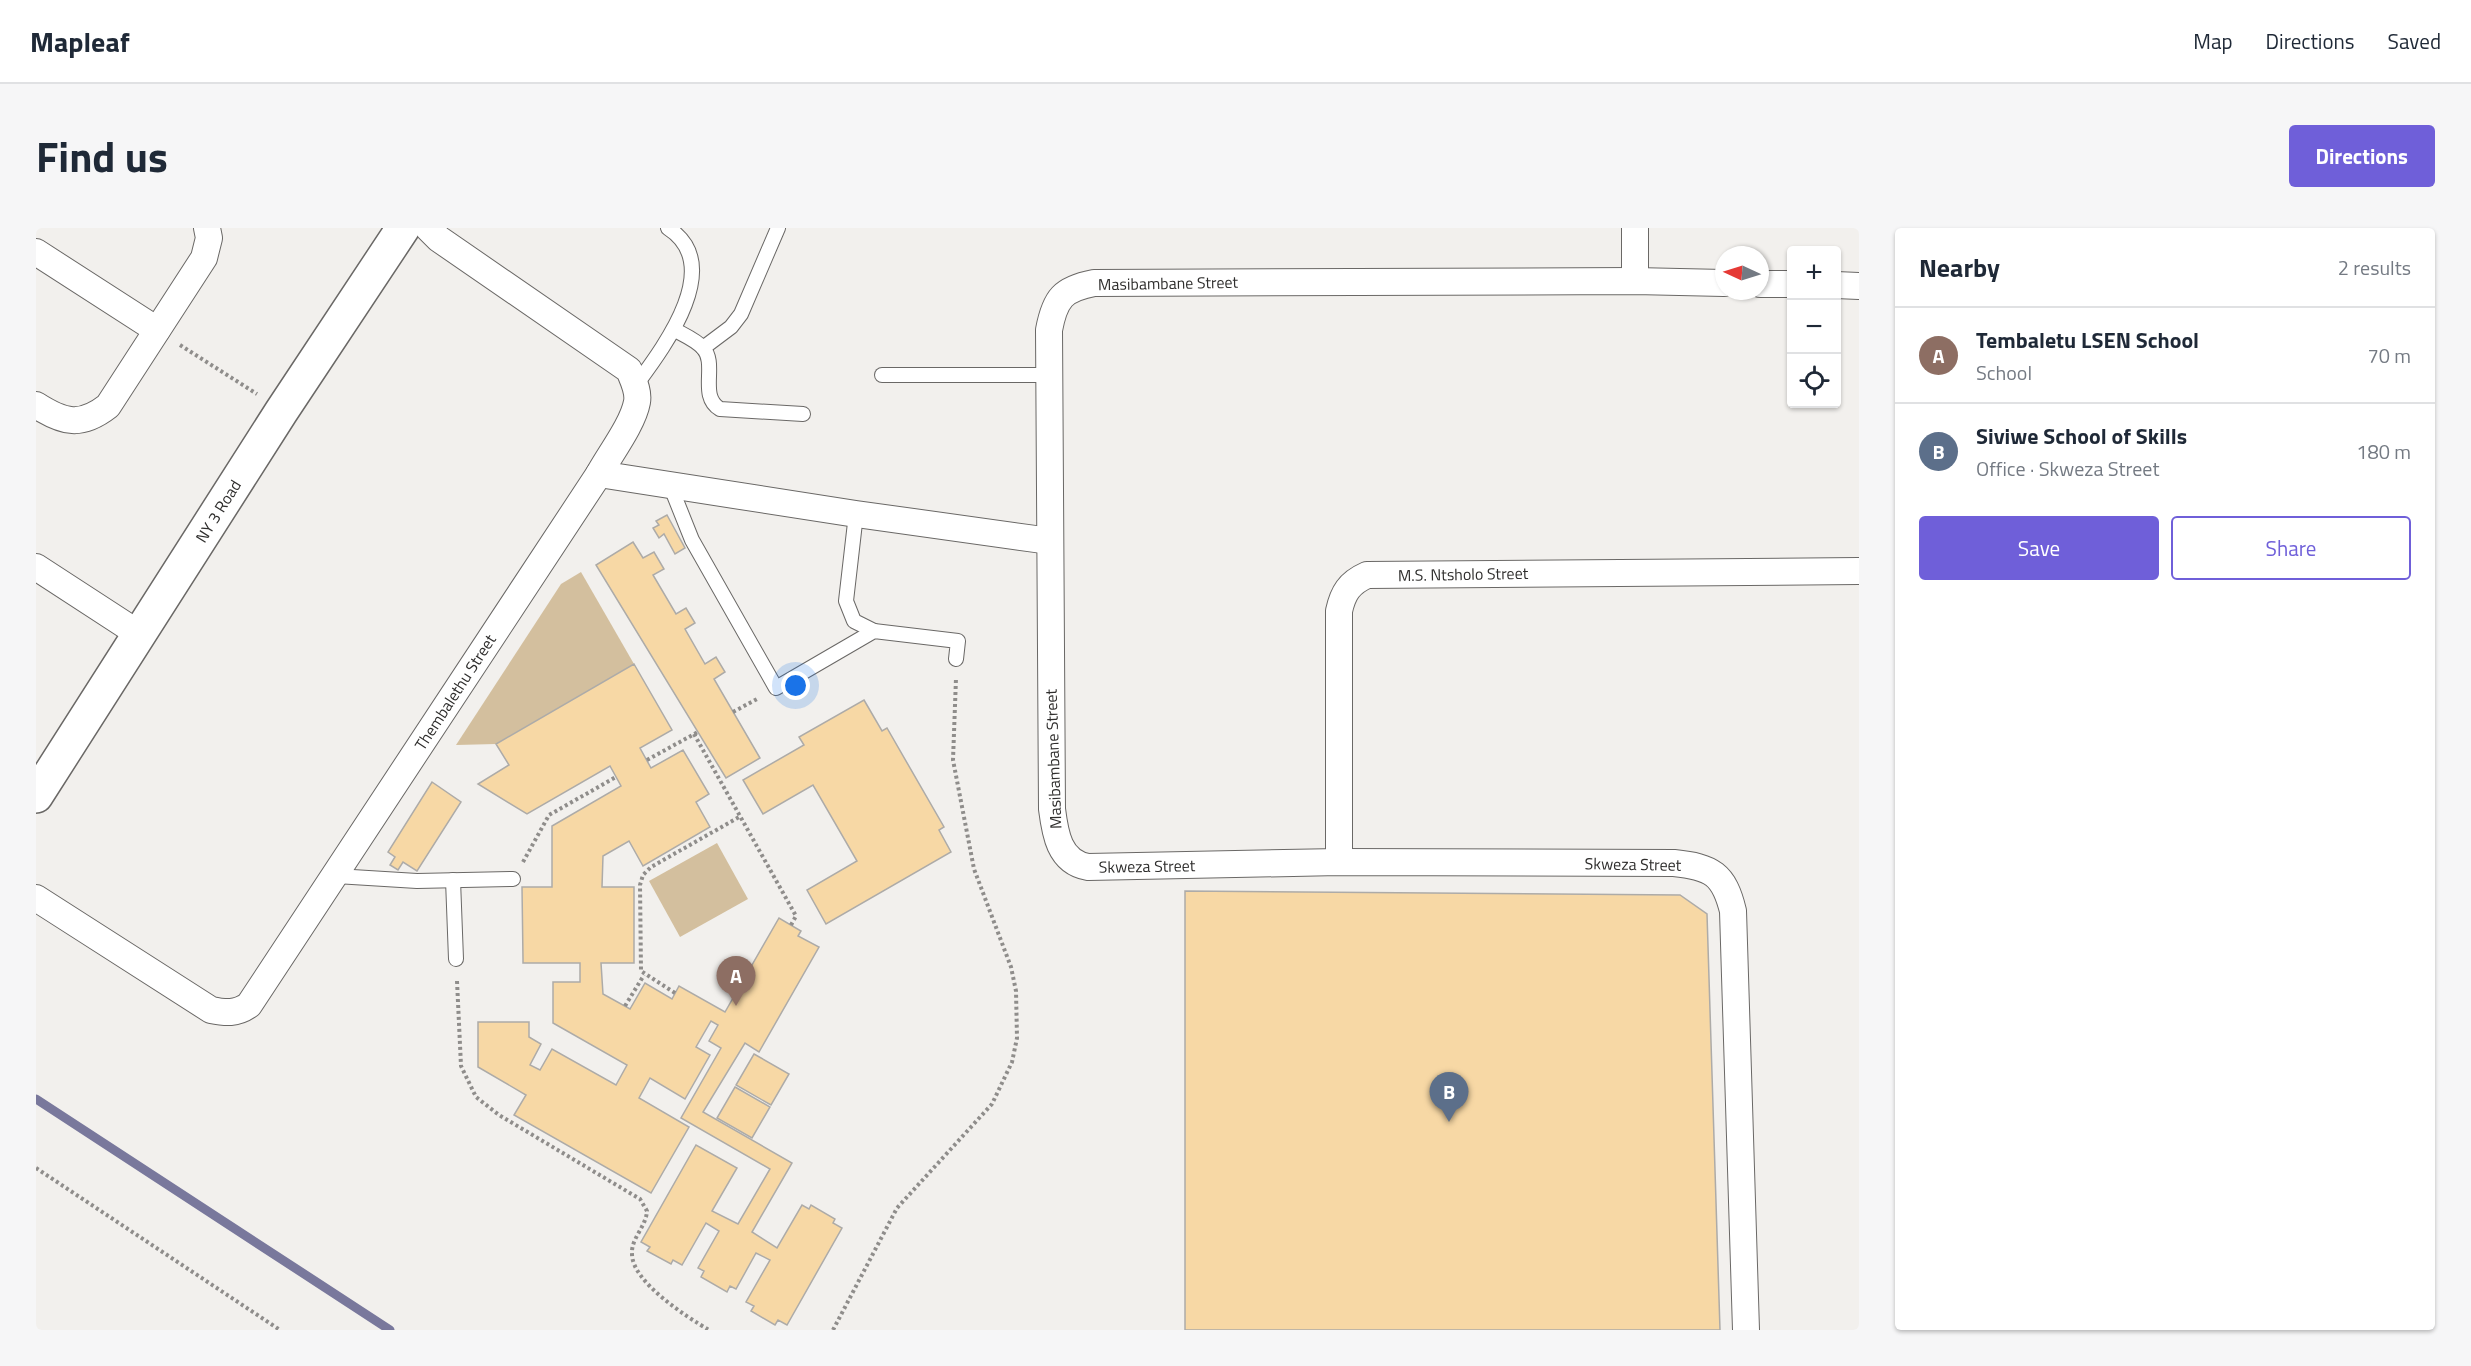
<!DOCTYPE html>
<meta charset="utf-8">
<style>
body{margin:0;font-family:"Titillium Web",sans-serif;background:#f6f6f7;color:#1f2937}
.controls{position:absolute;right:18px;top:18px;display:grid;overflow:hidden;border-radius:6px;box-shadow:0 2px 4px #0004}
.controls button{width:54px;height:54px;display:grid;place-items:center;padding:0;border:0;border-bottom:2px solid #e0e1e3;background:#fff;color:#1f2937;font:30px sans-serif}
.compass{position:absolute;left:1679px;top:18px;width:54px;height:54px;border-radius:50%;background:#fff;box-shadow:0 2px 4px #0004;rotate:274deg}
.you{position:absolute;left:760px;top:458px;width:21px;height:21px;margin:-15px;border:4px solid #fff;border-radius:50%;background:#1a73e8;box-shadow:0 0 0 9px #1a73e833}
.badge{display:grid;place-items:center;width:39px;height:39px;border-radius:50%;background:#6f5fd9;color:#fff;font-size:20px;font-weight:700}
.pin{position:absolute;translate:-50% -50px;filter:drop-shadow(0 2px 3px #0008)}
.pin::after{content:'';position:absolute;top:32px;width:21px;height:18px;background:inherit;clip-path:polygon(0 0,100% 0,50% 100%)}
.list{margin:0;padding:0;list-style:none}
h2{display:flex;justify-content:space-between;align-items:center;height:78px;margin:0;padding:0 24px;font-size:26px}
h2 small{font-size:20px;font-weight:400;color:#747a83}
.list li{display:grid;grid-template-columns:39px 1fr auto;gap:18px;align-items:center;box-sizing:border-box;height:96px;padding:0 24px;border-top:2px solid #e0e1e3}
.list b{display:block;font-size:22px;white-space:nowrap}
.list p{margin:0;font-size:20px;white-space:nowrap;color:#747a83}
.list em{font-size:20px;font-style:normal;color:#747a83}
.actions{display:flex;gap:12px;padding:18px 24px}
.actions a{flex:1;padding:14px 0;border:2px solid #6f5fd9;border-radius:6px;text-align:center;font-size:21px;color:#6f5fd9}
.actions .main{background:#6f5fd9;color:#fff}
.icon{flex:none;width:33px;height:33px;fill:none;stroke:currentColor;stroke-width:2;stroke-linecap:round;stroke-linejoin:round}
.map{position:relative;flex:none;width:1823px;height:1102px;overflow:hidden;border-radius:6px}
header{display:flex;align-items:center;gap:36px;box-sizing:border-box;height:84px;padding:0 30px;background:#fff;border-bottom:2px solid #e0e1e3}
header strong{font-size:28px}
nav{display:flex;gap:33px;margin-inline-start:auto;font-size:21px}
.intro{display:flex;align-items:center;justify-content:space-between;box-sizing:border-box;height:144px;padding:0 36px}
h1{margin:0;font-size:42px}
.button{padding:15px 27px;border-radius:6px;background:#6f5fd9;color:#fff;font-size:21px;font-weight:700}
main{display:flex;gap:36px;padding:0 36px}
aside{flex:1;background:#fff;border-radius:6px;box-shadow:0 2px 4px #0004}
.map>svg:first-child{display:block}
</style>
<header>
<strong>Mapleaf</strong>
<nav><a>Map</a><a>Directions</a><a>Saved</a></nav>
</header>
<div class="intro"><h1>Find us</h1><a class="button">Directions</a></div>
<main>
<div class="map">
<svg width="1823" height="1102" viewBox="0 0 1823 1102">
<rect width="100%" height="100%" fill="#f2f0ed"/>
<g fill="#d3bf9e">
<polygon points="545,344 598,436 460,516 420,517 525,356"/>
<polygon points="681,615 712,671 644,709 613,653"/>
</g>
<g fill="none" stroke-linecap="round" stroke-linejoin="round">
<polyline stroke="#79789c" stroke-width="9" points="0,871 354,1102"/>
</g>
<g fill="#f7d8a5" stroke="#adaba8" stroke-width="1.5">
<polygon points="631,287 649,320 639,326 628,306 623,310 617,300 623,297 620,293"/>
<polygon points="597,314 607,330 618,324 628,341 617,347 640,386 650,380 659,395 649,401 669,436 680,429 689,444 678,451 724,530 690,550 560,337"/>
<polygon points="598,436 636,502 604,520 615,540 647,522 673,566 660,574 674,599 607,638 593,613 567,628 566,659 598,659 598,735 565,735 567,766 594,781 609,755 636,771 643,758 689,784 743,690 765,703 762,708 783,719 723,824 709,815 667,884 756,935 716,1004 741,1020 766,977 773,981 775,977 799,991 797,995 806,1000 751,1097 742,1092 739,1097 715,1083 718,1078 710,1074 734,1032 720,1025 700,1061 694,1058 691,1064 665,1049 668,1043 662,1040 683,1003 670,995 646,1037 637,1032 635,1036 611,1023 614,1019 605,1014 660,917 701,940 676,983 702,996 734,941 645,890 685,820 673,813 682,797 675,793 660,819 674,827 649,871 614,850 603,870 653,899 615,965 478,887 490,867 442,839 442,794 493,794 493,809 505,816 494,837 504,842 516,821 580,857 591,837 517,795 517,754 544,754 544,735 487,735 487,731 486,659 516,659 516,598 585,558 574,538 491,586 442,556 473,537 460,516"/>
<polygon points="828,472 846,503 851,500 908,599 903,602 915,624 790,696 771,662 821,633 777,557 727,586 707,552 768,517 763,509"/>
<polygon points="396,554 425,574 381,643 367,634 362,642 354,637 359,629 352,624"/>
<polygon points="1149,663 1644,667 1671,686 1684,1102 1149,1102"/>
<polygon points="718,826 753,846 735,877 700,857"/>
<polygon points="699,859 734,879 716,910 681,890"/>
</g>
<g fill="none" stroke-linecap="round" stroke-linejoin="round">
<g stroke="#6a6866" stroke-width="16">
<g id="service">
<path d="M639,102C648,107 660,112 667,120C682,136 662,168 684,181L767,186"/>
<polyline points="667,120 695,99 705,86 742,0"/>
<polyline points="846,147 1012,147"/>
<path d="M600,157C628,119 690,37 632,0"/>
<polyline points="634,257 656,312 740,460 838,403 922,413 920,431"/>
<polyline points="820,286 810,373 818,393 838,403"/>
<polyline points="300,648 381,653 477,651"/>
<polyline points="417,652 420,731"/>
</g>
</g>
<g stroke="#6a6866" stroke-width="28">
<g id="minor">
<polyline points="0,24 121,102"/>
<polyline points="1599,53 1599,0"/>
<path d="M1688,55L1599,53L1058,55C1027,61 1019,70 1013,102L1016,581C1019,605 1023,634 1052,639L1303,634L1638,635C1676,639 1688,646 1697,683L1710,1102"/>
<polyline points="1724,56 1756,56"/>
<polyline points="1800,57 1823,58"/>
<path d="M0,177C28,195 45,199 72,178L168,30L173,10L171,0"/>
<polyline points="563,246 820,286 1014,313"/>
<polyline points="0,339 103,406"/>
<path d="M1303,634V383C1307,365 1313,355 1331,347L1823,343"/>
<path d="M0,670L175,782C190,785 200,786 213,777L563,246C574,226 597,196 601,174C603,163 597,152 593,142L403,11L392,0"/>
</g>
</g>
<g stroke="#6a6866" stroke-width="36">
<polyline id="tertiary" points="0,568 245,184 367,0"/>
</g>
<g stroke="#8f8d8b" stroke-width="4" stroke-dasharray="3 3" stroke-linecap="butt">
<polyline points="144,117 221,166"/>
<polyline points="697,484 721,471"/>
<polyline points="658,506 760,688 755,697"/>
<polyline points="611,532 662,504"/>
<polyline points="487,634 513,587 580,549"/>
<path d="M421,753L425,838L440,869L463,887L604,971L611,983C610,999 595,1010 596,1026C596,1054 651,1089 673,1102"/>
<polyline points="639,765 605,743 604,657 607,647 615,639 705,588"/>
<polyline points="589,778 608,747"/>
<polyline points="0,940 244,1102"/>
<polyline points="797,1102 861,980 956,876 976,834 981,810 980,763 975,739 938,641 917,532 920,450"/>
</g>
<use href="#service" stroke="#fff" stroke-width="14"/>
<use href="#minor" stroke="#fff" stroke-width="26"/>
<use href="#tertiary" stroke="#fff" stroke-width="33"/>
</g>
<g text-anchor="middle" dominant-baseline="central" stroke-width="4.5" stroke-linejoin="round" paint-order="stroke">
<g font-size="16" fill="#2f2e2d" stroke="#fff">
<text transform="translate(1132 55) rotate(-1)">Masibambane Street</text>
<text transform="translate(182 283) rotate(-58)">NY 3 Road</text>
<text transform="translate(1427 346) rotate(-1)">M.S. Ntsholo Street</text>
<text transform="translate(419 464) rotate(-57)">Thembalethu Street</text>
<text transform="translate(1017 531) rotate(-92)">Masibambane Street</text>
<text transform="translate(1597 636) rotate(1)">Skweza Street</text>
<text transform="translate(1111 638) rotate(-1)">Skweza Street</text>
</g>
</g>
</svg>
<div class="controls">
<button>+</button>
<button>−</button>
<button><svg class="icon" aria-label="locate" viewBox="0 0 24 24"><circle cx="12" cy="12" r="6"/><path d="M12 2v4M12 18v4M2 12h4M18 12h4"/></svg></button>
</div>
<svg class="compass" viewBox="-18 -18 36 36"><path d="M0-13l5 13h-10z" fill="#e53935"/><path d="M0 13l5-13h-10z" fill="#747a83"/></svg>
<div class="you"></div>
<div class="pin badge" style="left:700px;top:778px;background:#8d6e63">A</div>
<div class="pin badge" style="left:1413px;top:894px;background:#5c6f8a">B</div>
</div>
<aside>
<h2>Nearby<small>2 results</small></h2>
<ul class="list">
<li><span class="badge" style="background:#8d6e63">A</span><div><b>Tembaletu LSEN School</b><p>School</p></div><em>70 m</em></li>
<li><span class="badge" style="background:#5c6f8a">B</span><div><b>Siviwe School of Skills</b><p>Office · Skweza Street</p></div><em>180 m</em></li>
</ul>
<div class="actions"><a class="main">Save</a><a>Share</a></div>
</aside>
</main>
